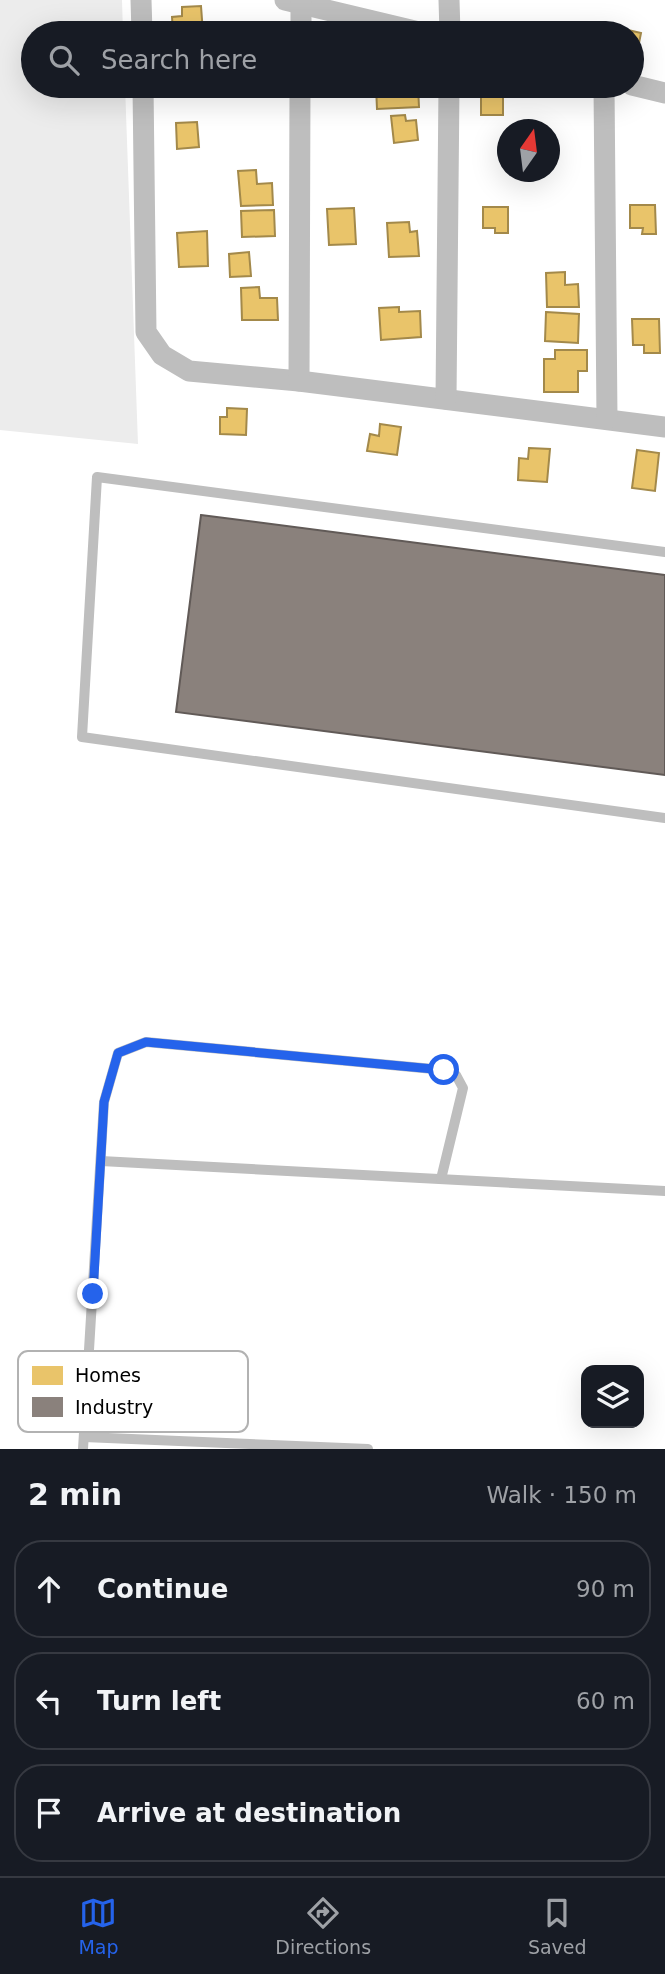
<!DOCTYPE html>
<meta charset="utf-8">
<style>
body{margin:0;font-family:"DejaVu Sans",sans-serif;background:#20242c;color:#f1f3f6}
.controls{position:absolute;right:21px;bottom:21px;display:grid;overflow:hidden;border-radius:14px;box-shadow:0 7px 28px #0002}
.controls button{width:63px;height:63px;display:grid;place-items:center;padding:0;border:0;border-bottom:2px solid #363941;background:#171b24;color:#f1f3f6;font:35px sans-serif}
.compass{position:absolute;left:497px;top:119px;width:63px;height:63px;border-radius:50%;background:#171b24;box-shadow:0 7px 28px #0002;rotate:14deg}
.stop{position:absolute;width:21px;height:21px;margin:-16px;border:5px solid #2563eb;border-radius:50%;background:#fff}
.stop.end{background:#2563eb;border-color:#fff;box-shadow:0 2px 7px #0008}
.list{margin:0;padding:0;list-style:none}
h2{display:flex;justify-content:space-between;align-items:center;height:91px;margin:0;padding:0 28px;font-size:30px}
h2 small{font-size:23px;font-weight:400;color:#9ea1a6}
.list li{display:grid;grid-template-columns:46px 1fr auto;gap:21px;align-items:center;box-sizing:border-box;height:98px;margin:0 14px 14px;padding:0 14px;border:2px solid #363941;border-radius:28px}
.list b{display:block;font-size:26px;white-space:nowrap}
.list em{font-size:23px;font-style:normal;color:#9ea1a6}
.icon{flex:none;width:38px;height:38px;fill:none;stroke:currentColor;stroke-width:2;stroke-linecap:round;stroke-linejoin:round}
.map{position:relative;flex:none;width:665px;height:1449px;overflow:hidden}
.search{position:absolute;background:#171b24;box-shadow:0 7px 28px #0002;left:21px;right:21px;top:21px;height:77px;display:flex;align-items:center;gap:18px;box-sizing:border-box;padding:0 24px;border-radius:38px;color:#9ea1a6;font-size:26px}
.sheet{height:427px;background:#171b24}
nav{display:flex;justify-content:space-around;align-items:center;box-sizing:border-box;height:98px;border-top:2px solid #363941;background:#171b24;font-size:19px;color:#9ea1a6}
nav a{display:grid;justify-items:center;gap:4px}
nav .on{color:#2563eb}
.map>svg:first-child{display:block}
</style>
<div class="map">
<svg width="665" height="1449" viewBox="0 0 665 1449">
<rect width="100%" height="100%" fill="#fff"/>
<polygon fill="#ececec" points="0,0 122,0 123,33 33,33 33,86 125,86 138,444 0,430"/>
<g fill="#e9c46a" stroke="#a3894a" stroke-width="2">
<polygon points="201,6 203,33 173,33 172,17 182,16 182,7"/>
<polygon points="611,26 641,33 636,58 632,57 632,33 609,33"/>
<polygon points="238,86 266,86 267,90 239,94"/>
<polygon points="376,86 418,86 419,107 377,109"/>
<rect x="481" y="93" width="22" height="22"/>
<polygon points="405,115 406,121 416,120 418,140 394,143 391,116"/>
<polygon points="197,122 199,147 177,149 176,123"/>
<polygon points="256,170 257,184 272,183 273,205 241,206 238,171"/>
<polygon points="630,205 655,205 656,234 642,234 643,228 630,228"/>
<polygon points="483,207 508,207 508,233 495,233 495,228 483,228"/>
<polygon points="354,208 356,244 329,245 327,209"/>
<polygon points="274,210 275,236 242,237 241,211"/>
<polygon points="409,222 410,232 417,231 419,256 389,257 387,223"/>
<polygon points="207,231 208,266 179,267 177,233"/>
<polygon points="249,252 251,276 230,277 229,254"/>
<polygon points="565,272 565,285 578,284 579,307 547,307 546,273"/>
<polygon points="259,287 260,298 277,298 278,320 242,320 241,288"/>
<polygon points="399,307 399,312 420,311 421,337 381,340 379,308"/>
<polygon points="546,312 579,314 578,343 545,341"/>
<polygon points="632,319 659,319 660,353 644,353 644,345 633,345"/>
<polygon points="555,350 587,350 587,371 578,371 578,392 544,392 544,359 555,359"/>
<polygon points="227,408 247,409 246,435 220,434 220,417 227,417"/>
<polygon points="380,424 401,427 397,455 367,451 370,434 379,436"/>
<polygon points="529,448 550,449 547,482 518,480 519,458 528,459"/>
<polygon points="637,450 659,453 655,491 632,488"/>
</g>
<polygon fill="#8a817c" stroke="#615a57" stroke-width="2" points="201,515 665,575 665,775 176,712"/>
<g fill="none" stroke-linecap="round" stroke-linejoin="round">
<g stroke="#bebebe" stroke-width="10">
<polyline points="665,552 97,477 82,737 665,818"/>
<polyline points="101,1161 665,1191"/>
<polyline points="84,1437 368,1449"/>
<polyline points="83,1449 104,1102 118,1053 146,1042 444,1070 456,1075 463,1088 441,1179"/>
</g>
<g stroke="#bebebe" stroke-width="21">
<polyline points="141,0 142,33"/>
<polyline points="285,0 423,33"/>
<polyline points="449,0 450,33"/>
<polyline points="301,33 301,3"/>
<polyline points="632,85 665,93"/>
<polyline points="143,86 146,332 162,355 189,371 299,381 665,427"/>
<polyline points="604,86 607,419"/>
<polyline points="299,381 300,86"/>
<polyline points="446,399 449,86"/>
</g>
</g>
<g fill="none" stroke-linecap="round" stroke-linejoin="round">
<polyline stroke="#2563eb" stroke-width="9" points="93,1294 104,1102 118,1053 146,1042 444,1070"/>
</g>
<rect x="18" y="1351" width="230" height="81" rx="10" fill="#fff" stroke="#b2b2b2" stroke-width="2"/>
<rect x="32" y="1366" width="31" height="19" fill="#e9c46a"/>
<rect x="32" y="1397" width="31" height="20" fill="#8a817c"/>
<g font-size="19" fill="#000">
<text x="75" y="1382">Homes</text>
<text x="75" y="1414">Industry</text>
</g>
</svg>
<div class="controls">
<button><svg class="icon" aria-label="layers" viewBox="0 0 24 24"><path d="M12 4l9 5-9 5-9-5zM3 14l9 5 9-5"/></svg></button>
</div>
<svg class="compass" viewBox="-18 -18 36 36"><path d="M0-13l5 13h-10z" fill="#e53935"/><path d="M0 13l5-13h-10z" fill="#9ea1a6"/></svg>
<div class="stop" style="left:444px;top:1070px"></div>
<div class="stop end" style="left:93px;top:1294px"></div>
<div class="search"><svg class="icon" aria-label="search" viewBox="0 0 24 24"><circle cx="10" cy="10" r="6"/><path d="M15 15l6 6"/></svg>Search here</div>
</div>
<section class="sheet">
<h2>2 min<small>Walk · 150 m</small></h2>
<ul class="list">
<li><svg class="icon" aria-label="ahead" viewBox="0 0 24 24"><path d="M12 20V5M6 11l6-6 6 6"/></svg><div><b>Continue</b></div><em>90 m</em></li>
<li><svg class="icon" aria-label="left" viewBox="0 0 24 24"><path d="M17 20v-9H6M10 6l-5 5 5 5"/></svg><div><b>Turn left</b></div><em>60 m</em></li>
<li><svg class="icon" aria-label="arrive" viewBox="0 0 24 24"><path d="M6 21V4h12l-3 4 3 4H6"/></svg><div><b>Arrive at destination</b></div></li>
</ul>
</section>
<nav>
<a class="on"><svg class="icon" aria-label="map" viewBox="0 0 24 24"><path d="M3 6l6-2 6 2 6-2v14l-6 2-6-2-6 2zM9 4v14M15 6v14"/></svg>Map</a>
<a><svg class="icon" aria-label="directions" viewBox="0 0 24 24"><path d="M12 3l9 9-9 9-9-9zM9 14v-3h6M13 9l2 2-2 2"/></svg>Directions</a>
<a><svg class="icon" aria-label="saved" viewBox="0 0 24 24"><path d="M7 4h10v16l-5-4-5 4z"/></svg>Saved</a>
</nav>
